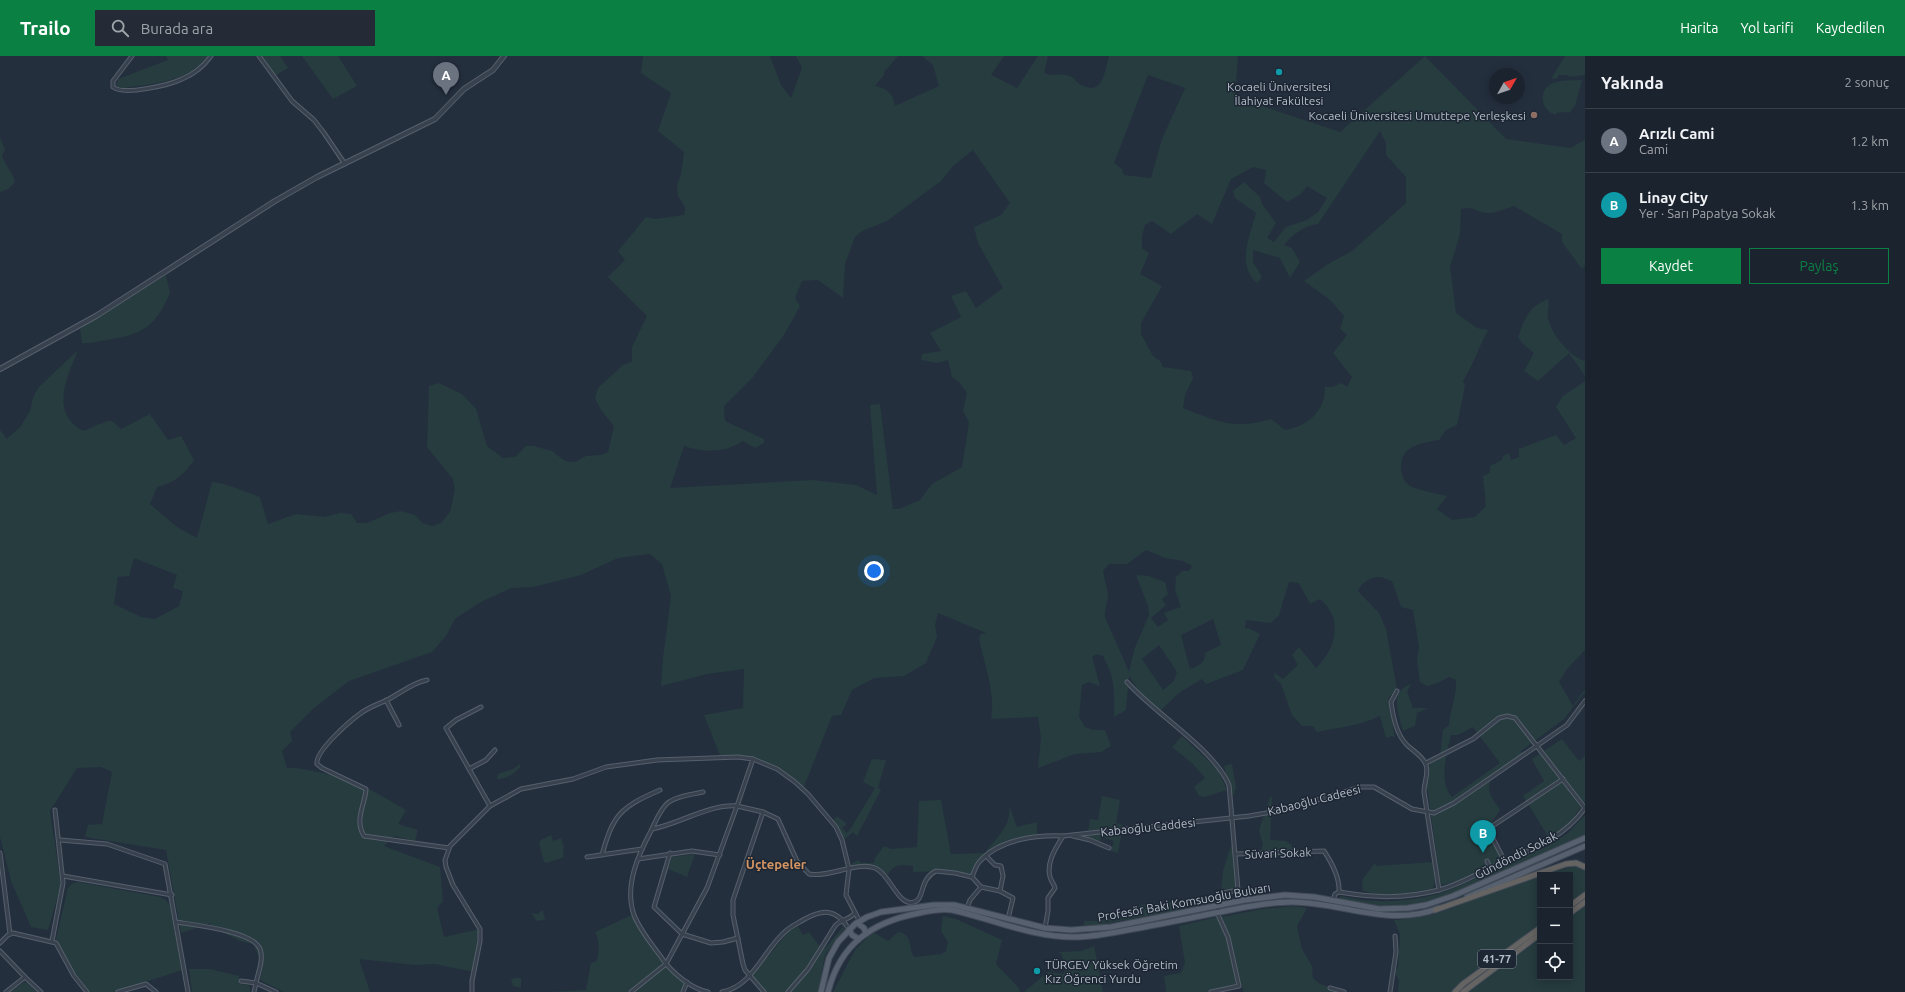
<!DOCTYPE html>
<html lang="tr">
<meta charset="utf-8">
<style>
body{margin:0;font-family:Ubuntu,sans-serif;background:#242b36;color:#f1f3f6}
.controls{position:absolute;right:12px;bottom:12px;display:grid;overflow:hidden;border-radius:0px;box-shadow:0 2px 10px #0003}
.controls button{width:36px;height:36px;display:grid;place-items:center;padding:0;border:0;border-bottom:1px solid #39404a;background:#1b232e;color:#f1f3f6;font:20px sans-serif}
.compass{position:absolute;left:1489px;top:12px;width:36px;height:36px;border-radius:50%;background:#1b232e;box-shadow:0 2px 10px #0003;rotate:50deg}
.you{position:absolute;left:874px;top:515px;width:14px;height:14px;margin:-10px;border:3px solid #fff;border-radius:50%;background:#1a73e8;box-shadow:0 0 0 6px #1a73e833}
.badge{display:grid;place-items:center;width:26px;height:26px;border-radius:50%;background:#0b8043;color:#fff;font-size:13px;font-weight:700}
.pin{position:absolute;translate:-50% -33px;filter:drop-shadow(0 1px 2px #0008)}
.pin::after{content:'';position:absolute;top:21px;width:14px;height:12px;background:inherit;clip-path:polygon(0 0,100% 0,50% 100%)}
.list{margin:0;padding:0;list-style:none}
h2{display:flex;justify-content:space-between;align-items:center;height:52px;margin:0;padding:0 16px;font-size:17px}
h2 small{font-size:13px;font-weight:400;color:#a0a4aa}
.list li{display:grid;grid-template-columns:26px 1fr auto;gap:12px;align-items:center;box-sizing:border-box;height:64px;padding:0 16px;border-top:1px solid #39404a}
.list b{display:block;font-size:15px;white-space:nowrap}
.list p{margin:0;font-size:13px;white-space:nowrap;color:#a0a4aa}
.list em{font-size:13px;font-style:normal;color:#a0a4aa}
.actions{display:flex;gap:8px;padding:12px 16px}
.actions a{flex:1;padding:9px 0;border:1px solid #0b8043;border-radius:0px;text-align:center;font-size:14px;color:#0b8043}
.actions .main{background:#0b8043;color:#fff}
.icon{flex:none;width:22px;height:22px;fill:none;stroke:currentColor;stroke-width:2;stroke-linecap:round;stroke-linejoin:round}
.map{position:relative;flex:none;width:1585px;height:936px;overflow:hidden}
header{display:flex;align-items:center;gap:24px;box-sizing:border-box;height:56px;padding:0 20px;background:#0b8043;color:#fff}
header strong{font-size:19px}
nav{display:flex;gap:22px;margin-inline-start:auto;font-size:14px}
.search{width:280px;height:36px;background:#242b36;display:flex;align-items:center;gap:10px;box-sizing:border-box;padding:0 14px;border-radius:0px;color:#a0a4aa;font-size:15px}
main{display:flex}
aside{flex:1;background:#1b232e}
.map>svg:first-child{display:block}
</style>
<header>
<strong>Trailo</strong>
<div class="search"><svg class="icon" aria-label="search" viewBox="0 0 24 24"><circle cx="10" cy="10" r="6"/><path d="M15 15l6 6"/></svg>Burada ara</div>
<nav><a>Harita</a><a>Yol tarifi</a><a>Kaydedilen</a></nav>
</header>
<main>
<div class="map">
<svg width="1585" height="936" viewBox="0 0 1585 936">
<rect width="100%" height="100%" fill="#242f3e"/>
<g fill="#263c3f" fill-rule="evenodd">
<path d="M166,0H208C188,26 154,28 123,32L116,30L118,23L168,4Z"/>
<polygon points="262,0 280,0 288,12 275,20"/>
<polygon points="302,0 338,0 357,30 333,43"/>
<path d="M643,0H770L781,29L791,42L802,12L796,0H898L884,16V19L875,30C888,33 893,37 895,50L939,30L933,9L922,0H1004L991,19L1017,32L1038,0H1048L1044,17C1053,21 1063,16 1072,21C1075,23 1077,27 1081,29C1104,40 1104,16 1109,0H1238L1235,41L1340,76L1425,0L1506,83L1570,92L1585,84V209L1582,213L1562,186V178L1514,150C1507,152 1497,157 1489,157C1476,157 1477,150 1461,153L1460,178L1450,211L1456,257L1477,272L1488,274C1479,291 1473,309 1463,325L1465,330L1457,369L1446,374L1439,384C1418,387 1396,392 1402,418C1403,422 1406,428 1410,430C1421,435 1435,437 1447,440L1437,453L1452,464L1475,461L1486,450L1483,420L1490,417V410L1502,404L1503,400L1509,397L1511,404L1519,401V393L1556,379L1564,389L1576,382L1556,351L1563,340L1585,325V594L1567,613L1559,626L1573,650L1585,633V636L1564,663L1521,695L1524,702C1510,708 1484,716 1490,737C1492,743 1497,749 1500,754L1487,774L1503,805C1482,813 1464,825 1442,829L1440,824L1427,730L1431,702L1440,699L1443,674L1449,669C1450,654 1457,640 1456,624L1449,621L1438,627L1427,630L1420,626L1417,605L1419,591L1413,554L1401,551L1392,525C1388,524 1383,521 1379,521C1371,521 1361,527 1358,535L1379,557L1386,573L1397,633L1388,643L1395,682L1392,680L1386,682L1380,660C1360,670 1339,671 1317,676L1313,670H1302L1292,659L1281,628L1274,621L1275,617L1283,623L1298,609L1292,599L1299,591L1316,612C1336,593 1344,563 1320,543L1310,548L1299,527L1289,526L1279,559L1271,567L1246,564L1245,573L1248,572L1260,578L1243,614L1206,628L1202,623L1179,637L1160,655L1143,641L1129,620L1126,654L1114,661C1114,634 1116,625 1103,600L1096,598L1092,601L1100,630L1089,626L1082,629L1079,661L1085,671L1093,674H1105L1111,690L1101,696L1075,698L1038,712L1041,682L1038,661L991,663C996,636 984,608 979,582L981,578L986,577L938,557L935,569L937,581L926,607L904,620L874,622L852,634L841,659L832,660L803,733L777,713L753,703L721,702L704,659L743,652L744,613L707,618L661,630L663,602L671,540L662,508L650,498L618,502L581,519L533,531L511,532L479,547L455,563L446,580L432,596L349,625L314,652L290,676L292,685L282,695L287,712H297L332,719L334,718L373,735L406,754L398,768L418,774L415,785L394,780L384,790L440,811L443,845L437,852L444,881L480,873L474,916L435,908L415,909L359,903L370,936H284L260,924L263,910L253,888L240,885L210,870L211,867L181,877L166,794L85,781L88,769L102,768L112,716L101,711L77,712L50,755L61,829L48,874L31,871L11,825L0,781V374L7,383L21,370L30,355L33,342L38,332L78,294C67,322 49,356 83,375L107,365H112L121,373L150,358L168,384L181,380L194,404C184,419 174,427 157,431L150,448L177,471L197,482L212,426C222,426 249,437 260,441L268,468L296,458L325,461L340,457L351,458L357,467H367L390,457L401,455L415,459L422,467L432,470L441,467L450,456L455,433L453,423L427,391L429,330L439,327L462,338L476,353L487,390L503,402L515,401L526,390H534L552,395L565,405L575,406L586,400L601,399L608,396L614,370L601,354L595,342L598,332L623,309L632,306V291L647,260L608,221L625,204L618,195L646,161L655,163L684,159L685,151L678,140L677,129L681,118L684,96L658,75L671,37L641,17ZM1148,19L1185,32L1162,83L1151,122L1124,119L1122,113L1114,107ZM1380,75L1386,87V99L1406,121V147L1352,195L1328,208L1304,225L1330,244L1344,260L1340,273L1347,279L1333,297L1352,321L1347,331L1341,327L1333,331H1325C1326,354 1307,371 1285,374L1271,363C1233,374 1219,366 1183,352L1185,339L1193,322L1191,315L1163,311L1160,305L1153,300L1141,278V267L1162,230L1140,218L1149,197L1142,192V180L1145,169L1152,165L1171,178L1197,158L1212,168L1231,123L1253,111L1266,114L1264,127L1287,146L1301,138L1307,130L1327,142L1318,156L1307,164L1286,171L1274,186L1267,182L1276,167L1262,148L1260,141L1244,126L1233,135L1235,142L1256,157C1250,179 1236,210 1257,227L1262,221L1253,206V194L1280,202L1290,222L1300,206L1292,192L1284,189C1293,178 1304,170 1318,168ZM973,94L1010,147L1001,159L974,171L978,187L1003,232L976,252L966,235L951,240L961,261L930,277L941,295L922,298L921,304L937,307L948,304L952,321L959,326L967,337L963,355L969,366L962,411L932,428L920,444L899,453H893L880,348L870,349L877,439L856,429L813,424L670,432L684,390C705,397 724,397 743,385L755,392L764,387V383L725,365L724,350L753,321L784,279L800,250L795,242L802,225L818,224L843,242L845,208L855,181L862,175L887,165L941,125L953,110ZM1146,494L1165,502L1183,505L1192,510L1189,515H1182L1176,521L1175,534L1181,551L1164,557L1168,564L1158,571L1151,562L1166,549L1162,543L1168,538L1165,526L1148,520L1136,519L1148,550L1149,559L1134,594L1129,616L1105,561C1104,553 1108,547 1108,538C1107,531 1104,522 1103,515L1109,508H1127ZM134,502L177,519L173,532L183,535L179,550L155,563L141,561L114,548L118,521L129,520ZM1213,563L1221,589L1205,597C1206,607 1198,610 1190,613L1181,579ZM1159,589L1177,616L1174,625L1163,634L1142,603ZM1473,671L1500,707L1452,741C1438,726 1447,697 1451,679H1458Z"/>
<polygon points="1565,0 1585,0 1585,19 1569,21 1568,19 1558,19 1558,22 1551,23"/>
<path d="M1582,24L1575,50L1569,57L1566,56L1556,57V59C1541,55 1538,35 1551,28C1560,23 1573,25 1582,24Z"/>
<path d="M0,81L5,94L2,99C5,110 13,116 15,126L8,133L0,136Z"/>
<path d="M166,219L170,237C155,271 144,278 107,284C99,285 90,288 82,287L80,272Z"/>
<path d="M1548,243C1550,250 1547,256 1548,262C1551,278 1570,301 1585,305V320L1569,297L1538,325L1524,315L1534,297L1522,287L1518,281C1525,262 1528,251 1548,243Z"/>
<path d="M1411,628L1407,636L1413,652H1429L1417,657L1415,670L1403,675C1399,658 1388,636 1411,628Z"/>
<polygon points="1182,680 1218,714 1227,734 1205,741 1199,740 1194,731 1205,722 1193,708 1172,691"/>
<polygon points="1562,683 1579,705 1585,700 1585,746 1568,768 1549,782 1523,740 1544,725 1532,703"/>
<polygon points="872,703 886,704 878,732 881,734 857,780 853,776 845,783 832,766 837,760 847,768 842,772 847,777 851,772 875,732 863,726"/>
<path d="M520,708V711C514,718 506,723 497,723L498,718L513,713Z"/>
<polygon points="1232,708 1236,731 1233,741 1224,710"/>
<polygon points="1102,740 1120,744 1116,767 1123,769 1118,797 1111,795 1114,785 1102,781 1099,786 1087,782 1090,763 1098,764"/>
<polygon points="1270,741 1272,741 1270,784 1286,785 1294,791 1290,799 1261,802 1258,802 1263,789 1259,774"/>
<path d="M941,744L951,798L985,797C996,781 1012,771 1009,749L1017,771L1037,766V778C1018,783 995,790 980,803C975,807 975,815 970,818L953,815L913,816V810C902,809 893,807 888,819C876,808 867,808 852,811L851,808L859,804L861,807H874L875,802L884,790L891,793L917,791L919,745Z"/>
<path d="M1585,759V779L1457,836L1430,846L1407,850L1377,851L1339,843L1340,840C1347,841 1354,843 1362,844C1390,847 1418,844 1445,836L1548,790L1568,777Z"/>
<polygon points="551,779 553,785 561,782 564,791 563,795 564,801 547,807 544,806 539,787 541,784"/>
<polygon points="1232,786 1236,828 1234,833 1221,833 1223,815"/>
<polygon points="695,798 687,821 668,813 672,801"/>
<path d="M1432,806C1433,814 1438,826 1432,833C1408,837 1387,842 1363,835L1362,824L1375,807L1376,810Z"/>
<polygon points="1577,809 1585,814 1585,835 1570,846 1570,819 1545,819"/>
<path d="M1540,821V868L1468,922L1453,936H1398L1399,925L1397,920L1394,918L1398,911L1400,878L1394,864C1428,862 1445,855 1475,843C1496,835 1518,828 1540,821Z"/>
<polygon points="78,826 160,841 166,844 170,851 182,914 115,936 90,936 74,916 56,883 68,832 73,827"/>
<polygon points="1216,841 1217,844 1205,849 1094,870 1084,869 1084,865 1098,865 1121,860 1140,849"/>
<path d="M1294,850L1307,852L1297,870L1302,893L1312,910L1313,922L1320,928L1344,936H1244C1234,912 1234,884 1221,861L1262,853Z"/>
<polygon points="1585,850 1585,936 1468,936 1540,883 1540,921 1570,921 1570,861"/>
<polygon points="541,855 543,855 545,864 537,865 531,857 538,858"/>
<path d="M634,858L639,868L666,908L687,926L683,936H548L586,934L591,907L597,905C599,894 600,886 595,876Z"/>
<path d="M943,860L956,863L1002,884L996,908L1019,932L1020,936H833L855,894L873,876L888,885L898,876C913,878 908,891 914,901L941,898L946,895L948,886L941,875Z"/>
<polygon points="1217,861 1225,877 1236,928 1207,936 1166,936 1164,920 1181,917 1185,907 1179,870"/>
<polygon points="841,868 842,868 845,872 825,899 818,936 764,936 751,921 788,876 798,870 803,879 809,876 821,892 820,895 826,891 843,871"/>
<polygon points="1094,890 1103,936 1024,936 1048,916 1063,918 1065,916 1062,899 1059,896 1082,895"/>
<polygon points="189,913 210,913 239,920 239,927 250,930 250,936 192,936"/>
<polygon points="514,922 521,922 521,932 513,930 511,924"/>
<polygon points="24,926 28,927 36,936 10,936"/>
</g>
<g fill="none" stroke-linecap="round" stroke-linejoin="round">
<g stroke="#565f6c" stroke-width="5">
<g id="minor">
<path d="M132,0L113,25V31C123,40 170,29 182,23C194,18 204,10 211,0"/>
<polyline points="259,0 292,45 314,64 324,77 345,108"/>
<path d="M427,624C412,627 402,636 389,643C379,648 369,651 361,657C350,665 315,695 317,708L322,712L366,733C365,749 354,764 364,780L449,792"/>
<path d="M1127,626C1155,658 1214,693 1229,729L1238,834L1218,838V859L1228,881L1239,930L1211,936"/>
<polyline points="386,644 399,669"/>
<polyline points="481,651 456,664 446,672 490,750"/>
<polyline points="753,703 777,713 795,726 808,738 836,771 842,784 849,813 846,839 860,866"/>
<path d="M1426,707L1473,683L1499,662L1507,660L1515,662L1585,752C1562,785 1524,796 1490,812C1473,820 1458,829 1439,834"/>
<polyline points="469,713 486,704 495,694"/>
<path d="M703,736C670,743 666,741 652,773C679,768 709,748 737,750L707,832L666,908C677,920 693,933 708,936"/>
<path d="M763,756L778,763L797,805L809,818C829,822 856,805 875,812C890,818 899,852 914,846C925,843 919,823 936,815L955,817L972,821C974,816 976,809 980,805C1000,783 1036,779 1063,780"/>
<polyline points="1073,780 1090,784 1109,792"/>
<polyline points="60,784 107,788 165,808 188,936"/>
<polyline points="0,797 10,878"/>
<polyline points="670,797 654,851 682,878 711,887 723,886 738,882"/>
<path d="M1236,798L1324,795C1332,807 1340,821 1339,836"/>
<path d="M602,799C613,758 621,751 660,734"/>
<polyline points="986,800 995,809 1001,810 1003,820 1000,835"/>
<polyline points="587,801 642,793"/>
<polyline points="638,803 692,795 720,799"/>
<polyline points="1487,805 1490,812"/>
<polyline points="1505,806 1488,773 1563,723"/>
<polyline points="63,820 172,839"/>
<polyline points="981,831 1000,835 1013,842 1008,863"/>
<path d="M1333,845L1335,838L1339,836C1376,842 1403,843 1439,834L1424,736C1424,727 1429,716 1426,709C1423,700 1413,695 1407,689C1396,678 1393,660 1391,646L1397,635"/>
<polyline points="967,852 970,844 981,831 972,821"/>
<path d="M176,866C194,869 253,875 260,893C264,903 258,917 256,927L241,925"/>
<path d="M1045,872L1048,855V842L1055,832C1054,828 1051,825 1050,821C1046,806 1056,792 1063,780L1249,760L1283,754L1361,731H1374L1412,753L1434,757L1454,747L1567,669L1585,645"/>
<polyline points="52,885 63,827 55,754"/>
<polyline points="0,887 8,879 13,877 56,887 74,920 87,936"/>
<polyline points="0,895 25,921 6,936"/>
<polyline points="25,921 41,936"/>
<polyline points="1330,932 1344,936"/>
<polyline points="118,936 146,928 156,936"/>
<polyline points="254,936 256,927 276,936"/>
<polyline points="472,936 472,925 480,885 480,873 453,829 446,811 445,804 450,790 490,750 521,733 573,723 606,711 657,704 738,701 753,703 737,750 763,756 733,844 733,859 743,908 745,914 764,936"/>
<path d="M631,936L666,908C656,893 641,877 634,859C624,830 638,799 652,773"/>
<polyline points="683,936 687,926"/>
<path d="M722,936C754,930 764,892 787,874C792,870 798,867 803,864C823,853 836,852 849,873"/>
<path d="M788,936L808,913L835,870C841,863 849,864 855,857"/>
<polyline points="1390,936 1396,896 1395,880"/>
</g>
</g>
<g stroke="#565f6c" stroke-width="6">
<polyline id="tertiary" points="0,313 96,260 275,145 317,121 435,63 464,33 493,14 504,0"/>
</g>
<g stroke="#414a57" stroke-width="7">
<g id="primary">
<polyline points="1467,841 1585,790"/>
<polyline points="857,867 864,872 866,878"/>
<polyline points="849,873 852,879 859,883"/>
<polyline points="821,936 829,902 838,886 855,868 867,861 881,856 934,849 954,849 1045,872 1071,874 1111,871 1245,844 1285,839 1314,841 1379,853 1408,852 1426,849 1453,840 1585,782"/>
<path d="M828,936C840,888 872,866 919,857C929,855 941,852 952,854C993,863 1031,881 1074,881C1094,881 1113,877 1133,873C1168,867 1204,859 1240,852C1257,849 1274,846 1292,846C1342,846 1390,872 1439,852"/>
</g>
</g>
<g stroke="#434c59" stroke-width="7">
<g id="trunk">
<polyline points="1570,850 1585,839"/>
<polyline points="1435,854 1566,808 1576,807 1585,811"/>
<polyline points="1570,857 1585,846"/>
<polyline points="1455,936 1463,928 1540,872"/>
<polyline points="1463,936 1540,878"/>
</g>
</g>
<use href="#minor" stroke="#38414e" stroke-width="3"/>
<use href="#tertiary" stroke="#38414e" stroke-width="4"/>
<use href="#primary" stroke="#56606e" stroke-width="5"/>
<use href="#trunk" stroke="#656462" stroke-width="5"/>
</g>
<g fill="#0f9aa8" stroke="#1d2633" stroke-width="1.5">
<circle cx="1279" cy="16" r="4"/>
<circle cx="1037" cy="915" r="4"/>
</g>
<circle fill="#8d6e63" stroke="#1d2633" stroke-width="1.5" cx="1534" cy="59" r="4"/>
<g text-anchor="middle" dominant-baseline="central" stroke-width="3" stroke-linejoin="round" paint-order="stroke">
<rect fill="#1d2633" stroke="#878f9c" stroke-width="1" x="1478" y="894" width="38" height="18" rx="3"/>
<g font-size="11" font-weight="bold" fill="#b4bcc9">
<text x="1497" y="903">41-77</text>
</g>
<g font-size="12" fill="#b4bcc9" stroke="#1d2633">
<text x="1279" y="30">Kocaeli Üniversitesi<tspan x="1279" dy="14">İlahiyat Fakültesi</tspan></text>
<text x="1526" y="59" text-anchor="end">Kocaeli Üniversitesi Umuttepe Yerleşkesi</text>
<text x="1045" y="908" text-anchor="start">TÜRGEV Yüksek Öğretim<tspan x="1045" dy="14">Kız Öğrenci Yurdu</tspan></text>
</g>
<g font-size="12" fill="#b4bcc9" stroke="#1d2633">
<text transform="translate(1314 744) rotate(-14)">Kabaoğlu Cadeesi</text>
<text transform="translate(1148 771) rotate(-6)">Kabaoğlu Caddesi</text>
<text transform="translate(1278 797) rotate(-2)">Süvari Sokak</text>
<text transform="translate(1516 799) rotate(-27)">Gündöndü Sokak</text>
<text transform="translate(1184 846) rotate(-10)">Profesör Baki Komsuoğlu Bulvarı</text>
</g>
<g font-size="13" font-weight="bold" fill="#d59563" stroke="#1d2633">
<text x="776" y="808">Üçtepeler</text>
</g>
</g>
</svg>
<div class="controls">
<button>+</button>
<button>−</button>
<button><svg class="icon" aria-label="locate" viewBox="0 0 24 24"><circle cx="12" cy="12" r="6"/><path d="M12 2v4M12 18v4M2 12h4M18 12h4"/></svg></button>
</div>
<svg class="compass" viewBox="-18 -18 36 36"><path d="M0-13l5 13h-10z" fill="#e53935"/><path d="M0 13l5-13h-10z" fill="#a0a4aa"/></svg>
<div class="you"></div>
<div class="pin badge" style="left:446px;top:39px;background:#6b7280">A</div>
<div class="pin badge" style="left:1483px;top:797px;background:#0f9aa8">B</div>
</div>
<aside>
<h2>Yakında<small>2 sonuç</small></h2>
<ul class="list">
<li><span class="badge" style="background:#6b7280">A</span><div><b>Arızlı Cami</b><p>Cami</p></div><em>1.2 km</em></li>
<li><span class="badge" style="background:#0f9aa8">B</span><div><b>Linay City</b><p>Yer · Sarı Papatya Sokak</p></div><em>1.3 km</em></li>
</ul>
<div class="actions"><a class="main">Kaydet</a><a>Paylaş</a></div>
</aside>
</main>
